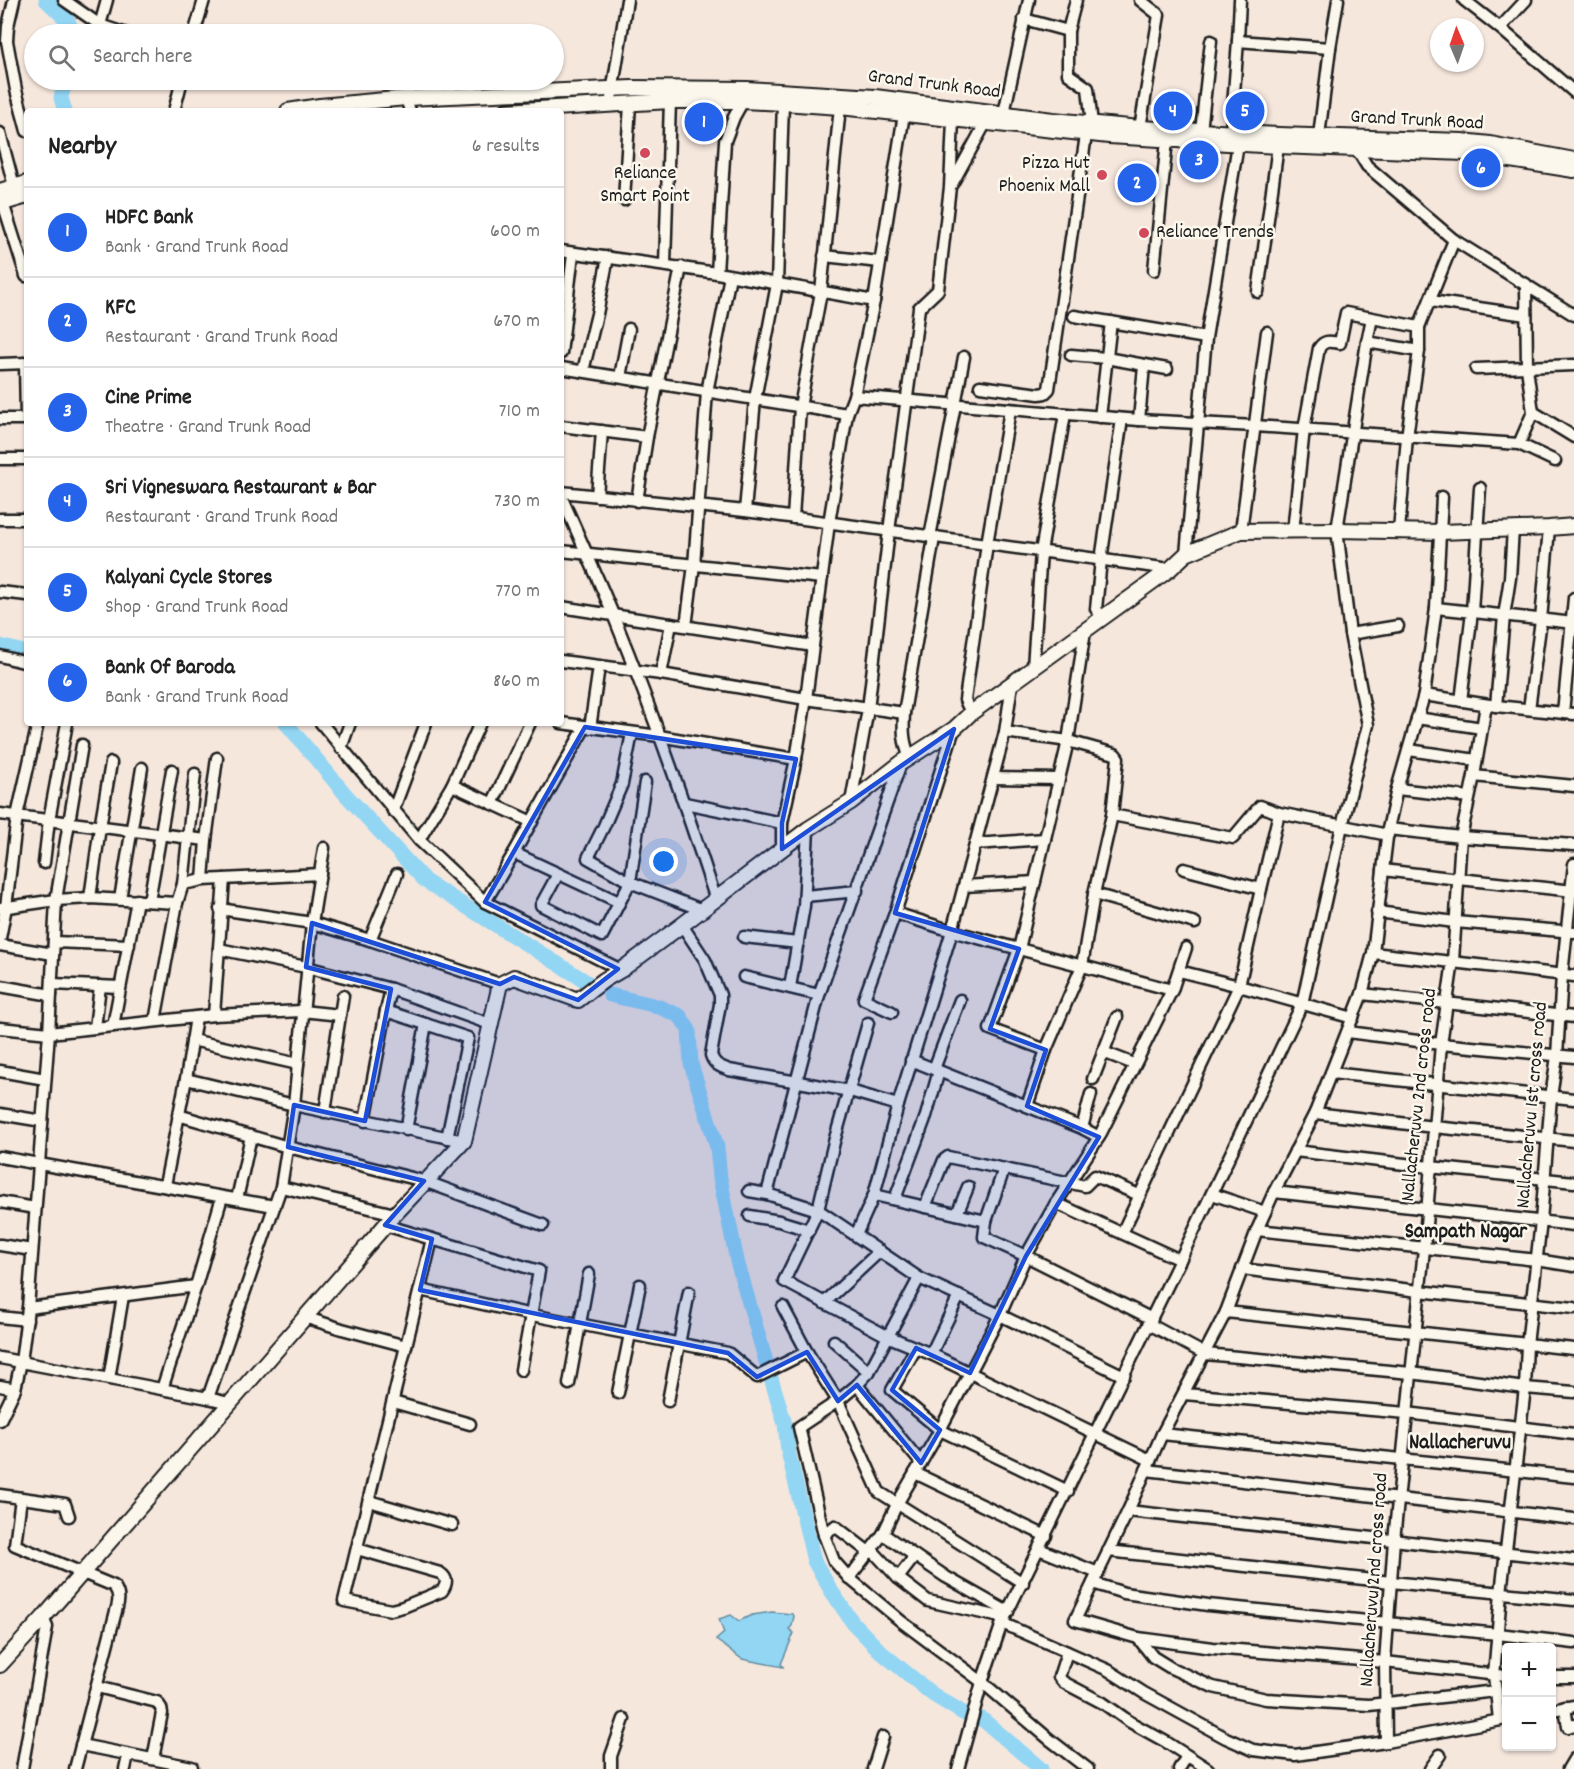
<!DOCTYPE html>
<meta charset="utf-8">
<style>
body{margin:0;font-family:Dekko,sans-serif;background:#f6f6f6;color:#222}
.controls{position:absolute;right:18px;bottom:18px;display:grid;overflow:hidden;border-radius:6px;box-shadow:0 2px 4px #0004}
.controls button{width:54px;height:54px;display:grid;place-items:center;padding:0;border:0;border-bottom:2px solid #e0e0e0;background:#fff;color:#222;font:30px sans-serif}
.compass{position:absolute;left:1430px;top:18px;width:54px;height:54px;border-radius:50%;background:#fff;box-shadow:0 2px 4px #0004;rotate:358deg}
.you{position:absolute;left:664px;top:862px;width:21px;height:21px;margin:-15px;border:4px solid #fff;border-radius:50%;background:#1a73e8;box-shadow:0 0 0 9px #1a73e833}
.badge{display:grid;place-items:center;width:39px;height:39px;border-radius:50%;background:#2563eb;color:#fff;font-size:20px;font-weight:700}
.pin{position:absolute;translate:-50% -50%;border:3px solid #fff;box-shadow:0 2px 6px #0006}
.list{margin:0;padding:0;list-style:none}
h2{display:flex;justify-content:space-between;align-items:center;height:78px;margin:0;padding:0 24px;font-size:26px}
h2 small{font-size:20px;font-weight:400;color:#767676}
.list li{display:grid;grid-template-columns:39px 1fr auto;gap:18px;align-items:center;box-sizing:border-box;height:90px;padding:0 24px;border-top:2px solid #e0e0e0}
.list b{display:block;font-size:22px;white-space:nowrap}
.list p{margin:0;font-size:20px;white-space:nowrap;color:#767676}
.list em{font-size:20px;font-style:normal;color:#767676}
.icon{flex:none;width:33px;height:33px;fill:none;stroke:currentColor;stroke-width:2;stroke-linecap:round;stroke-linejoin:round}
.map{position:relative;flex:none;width:1574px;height:1769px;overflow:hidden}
.search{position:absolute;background:#fff;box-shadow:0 2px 4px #0004;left:24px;top:24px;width:540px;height:66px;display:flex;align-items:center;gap:15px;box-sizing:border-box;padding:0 21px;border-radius:33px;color:#767676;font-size:22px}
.panel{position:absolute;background:#fff;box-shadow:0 2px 4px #0004;left:24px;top:108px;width:540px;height:618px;border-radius:6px}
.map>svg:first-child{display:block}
</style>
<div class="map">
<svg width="1574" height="1769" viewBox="0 0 1574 1769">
<rect width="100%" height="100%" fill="#f6e7dd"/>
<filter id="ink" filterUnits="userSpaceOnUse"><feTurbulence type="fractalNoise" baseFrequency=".0167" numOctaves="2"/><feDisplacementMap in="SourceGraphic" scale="12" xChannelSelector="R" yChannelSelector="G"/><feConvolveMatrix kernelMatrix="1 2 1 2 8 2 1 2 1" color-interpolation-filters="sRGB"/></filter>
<g filter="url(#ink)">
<polygon fill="#92d6f4" stroke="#638c9e" stroke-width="1.5" points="772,1612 792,1614 794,1616 792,1626 789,1629 794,1633 781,1664 783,1667 742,1659 716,1640 724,1633 719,1619 731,1615 739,1621 752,1615"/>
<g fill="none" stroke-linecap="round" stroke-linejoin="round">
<g stroke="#92d6f4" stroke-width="15">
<polyline points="46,0 68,21 74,34"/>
<polyline points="65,80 61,98 65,111"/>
<polyline points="0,646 27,653"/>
<polyline points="286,723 346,795 425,881 587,982"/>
<polyline points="610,995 657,1006 680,1016 689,1030 691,1064 717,1147 720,1178 737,1261 767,1365"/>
<polyline points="771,1378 785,1424 788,1451 814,1561 832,1592 853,1623 881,1652 932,1694 963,1713 982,1719 1041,1769"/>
</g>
<g stroke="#1c1c1c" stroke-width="15">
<g id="minor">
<polyline points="14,0 8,26 7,41 16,90 27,131"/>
<polyline points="64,0 100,25 127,34"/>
<polyline points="1140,0 1159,15 1140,128"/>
<polyline points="1464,0 1500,28 1574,92"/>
<polyline points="1024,19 1068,31 1076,0"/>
<polyline points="100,25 107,0"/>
<polyline points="1500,28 1526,0"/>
<polyline points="1068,31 1068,74 1088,88 1092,124"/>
<polyline points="194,34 204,0"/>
<polyline points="1238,41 1240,0"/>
<polyline points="406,98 410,111"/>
<polyline points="610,105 627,0"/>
<polyline points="174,111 182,80"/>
<polyline points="1004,113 1029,0"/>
<polyline points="1201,131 1211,41"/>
<polyline points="1231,132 1238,41 1330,48"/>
<polyline points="0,133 14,186"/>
<polyline points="1319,136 1330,48 1338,0"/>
<polyline points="1356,143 1356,148 1367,166 1454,240 1574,315"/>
<polyline points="952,184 985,124"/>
<polyline points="624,200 630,104"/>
<polyline points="3,203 26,276 27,275"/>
<polyline points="561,251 717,273 874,301"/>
<polyline points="824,256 880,262"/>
<polyline points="665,265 670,101"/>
<polyline points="1154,270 1167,140"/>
<polyline points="717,273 725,141 734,117 743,101"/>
<polyline points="1526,284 1527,368 1533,412 1574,437"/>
<polyline points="1258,292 1278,146"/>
<polyline points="1431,301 1526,315"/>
<polyline points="1074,316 1206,338"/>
<polyline points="1367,342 1419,351"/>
<polyline points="561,353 573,254"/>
<polyline points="1071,355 1106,358 1167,369"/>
<polyline points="25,363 26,419"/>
<polyline points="0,364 27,363"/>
<polyline points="561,368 847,414"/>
<polyline points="1476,369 1574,365"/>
<polyline points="583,371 597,314 608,257"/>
<polyline points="620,377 629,329"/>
<polyline points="980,386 1039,394 1045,393 1049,389 1086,135"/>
<polyline points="854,396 1139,420 1255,426 1519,444 1555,461"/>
<polyline points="1100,417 1111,322"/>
<polyline points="0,419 27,419"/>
<polyline points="1139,420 1144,366"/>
<polyline points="561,426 647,437"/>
<polyline points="1519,444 1533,412"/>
<polyline points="0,459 27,459"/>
<polyline points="561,492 745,511 1170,569"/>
<path d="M561,496C579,536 597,576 614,617C652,710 685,804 716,900"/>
<polyline points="597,496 602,431"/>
<polyline points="1442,497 1436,608 1424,695 1397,789 1388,829 1373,953 1362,994 1315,1113 1274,1192 1257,1230 1226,1312 1162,1434 1128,1511 1075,1620 1138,1638 1213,1648 1385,1662 1506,1676"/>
<polyline points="637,501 647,437 681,267"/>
<polyline points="745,511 755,399 777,284 783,103"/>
<polyline points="793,518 800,407 821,292 840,107"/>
<polyline points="0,519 27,519"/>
<polyline points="1241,531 1267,332"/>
<path d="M1293,531L1304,429L1319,348C1325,339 1331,342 1340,343L1346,313L1419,327"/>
<polyline points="1399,531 1407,437 1419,351 1419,327 1454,240"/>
<polyline points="930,537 964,357"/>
<polyline points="561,551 822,578"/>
<polyline points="1186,554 1206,338 1238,144"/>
<polyline points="0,592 27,595"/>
<polyline points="561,607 813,646"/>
<polyline points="1436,608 1574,623"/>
<polyline points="1103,618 1096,609 1101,560 1122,419"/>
<polyline points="686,626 694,565 707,392 730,276"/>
<polyline points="1350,634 1398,626"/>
<polyline points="0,656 27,663"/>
<polyline points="561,661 661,674 806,699 904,713 934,538"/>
<polyline points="1033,667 1041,552 1065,414"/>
<polyline points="661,674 671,624"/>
<polyline points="1424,695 1496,706 1574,714"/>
<polyline points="1461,701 1472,612 1480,488"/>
<polyline points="1496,706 1504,616 1510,578 1513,529"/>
<polyline points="1529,709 1541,620 1549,528"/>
<path d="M904,713C903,731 903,741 910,758"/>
<polyline points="971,713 965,700 987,544 1010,410"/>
<polyline points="1563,713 1574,598"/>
<polyline points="1417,718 1482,728"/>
<polyline points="321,723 419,840 485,902 621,970"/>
<polyline points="561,723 659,736 796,759"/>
<polyline points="585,727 514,853 619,902"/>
<polyline points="590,728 599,667"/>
<polyline points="1005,732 1068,741 1115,754 1118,758 1112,815 1094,894 1082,966 1046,1050 1027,1106"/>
<polyline points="632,733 622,784 604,826 588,858 630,882 702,910"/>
<polyline points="341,748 350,723"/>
<polyline points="1409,750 1476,760"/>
<polyline points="1474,776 1574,786"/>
<polyline points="993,778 1059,779"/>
<polyline points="452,785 532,822"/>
<polyline points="1397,789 1469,797"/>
<polyline points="851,802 868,709 889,531 919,308 938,290 950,187 953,120"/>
<polyline points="685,803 782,823"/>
<polyline points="492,804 530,723"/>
<polyline points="393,811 426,723"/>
<polyline points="0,814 206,840"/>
<polyline points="1112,815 1233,838 1260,806 1279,813"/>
<polyline points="1388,829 1461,837 1574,845"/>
<polyline points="419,840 452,785 480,723"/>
<polyline points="975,844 1045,839"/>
<polyline points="782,849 782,823 796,759 806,699 829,523 847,414 854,396 874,301 904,114"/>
<polyline points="44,863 49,820 67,723"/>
<polyline points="1184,869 1261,889"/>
<polyline points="1383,870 1459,879 1574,891"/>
<polyline points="558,874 541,905 602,936 630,882 645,782"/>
<polyline points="203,880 206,840 217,758"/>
<polyline points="183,884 203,880 320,874"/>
<polyline points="964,886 1035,882"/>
<polyline points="1094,894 1195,923"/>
<polyline points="805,896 857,891"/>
<polyline points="90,898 100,827 111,763"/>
<polyline points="120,899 142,768"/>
<polyline points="149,901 172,770"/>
<polyline points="485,902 514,853"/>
<polyline points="1,908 56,900 90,898 177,903"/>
<polyline points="220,909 312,923 370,940 500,984"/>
<polyline points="1377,912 1455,922 1574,932"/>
<polyline points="895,913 952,931 1172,990"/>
<path d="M682,925L705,960L720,995V1004L711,1055C714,1065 720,1066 729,1070L850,1091L898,1105"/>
<polyline points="744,937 798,943"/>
<polyline points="0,938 6,907 17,816 38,723"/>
<polyline points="370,940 397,874"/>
<polyline points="54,942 129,945"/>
<polyline points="0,945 53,954"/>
<polyline points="219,949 306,967 391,989 490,1024"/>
<polyline points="1373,953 1574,976"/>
<polyline points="1179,971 1239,986 1353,1018"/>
<polyline points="744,977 819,995"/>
<polyline points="52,984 120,987"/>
<polyline points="0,986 51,995"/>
<polyline points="790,987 804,906 808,829"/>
<polyline points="1362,994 1574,1017"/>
<polyline points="386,1011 468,1038 447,1138"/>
<polyline points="892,1012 864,999 895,913 954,729"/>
<polyline points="214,1015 224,879"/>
<polyline points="155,1021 177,903 183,884 195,774"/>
<polyline points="868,1023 834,1142 818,1210 784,1281 887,1336 931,1354 1150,1460"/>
<polyline points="113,1026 137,900"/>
<polyline points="0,1028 49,1033 214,1015 302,1011 340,1015"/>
<polyline points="95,1028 100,986"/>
<polyline points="1348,1032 1441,1044 1574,1057"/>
<polyline points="192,1040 298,1064"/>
<polyline points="1046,1050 990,1029 1019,949 1068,741 1085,631"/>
<polyline points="1103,1052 1134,1064"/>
<polyline points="911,1060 1082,1128 1099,1137"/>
<polyline points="934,1069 960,1000"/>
<polyline points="0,1071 45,1079"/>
<polyline points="1331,1073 1574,1099"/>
<polyline points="186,1079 294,1105 464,1141"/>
<polyline points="1093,1079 1117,1017"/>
<polyline points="325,1112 343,996"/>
<polyline points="1315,1113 1434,1127 1574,1141"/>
<polyline points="0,1114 42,1121"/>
<polyline points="178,1115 288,1147 424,1181 543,1225"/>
<polyline points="365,1121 386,1011 391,989"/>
<polyline points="1082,1128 1091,1094"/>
<polyline points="406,1130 426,1024"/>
<polyline points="1295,1151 1430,1167 1574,1182"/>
<polyline points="0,1157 274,1206"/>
<polyline points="165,1185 186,1079 196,1017"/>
<polyline points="281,1187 395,1214"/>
<polyline points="749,1191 767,1194 818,1210 919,1278 1000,1315 1124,1376"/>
<polyline points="1274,1192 1574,1225"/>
<polyline points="767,1194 819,995 901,763"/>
<polyline points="1212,1194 1265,1212"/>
<polyline points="874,1195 986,1221 984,1237 1026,1256 1152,1319"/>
<polyline points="237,1199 251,1136"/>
<polyline points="895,1199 926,1116 939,1071"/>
<polyline points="0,1202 35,1208"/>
<polyline points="1056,1203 1180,1260"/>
<polyline points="925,1207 944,1160 948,1157 1085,1186 1095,1176 1139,1195"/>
<polyline points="957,1214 968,1187"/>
<polyline points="750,1216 779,1221 809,1230"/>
<polyline points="986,1221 1004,1169"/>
<polyline points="385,1225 539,1271 521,1370"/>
<polyline points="1257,1230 1537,1260 1574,1266"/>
<polyline points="1122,1233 1239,986 1261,889 1279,813 1388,835"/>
<polyline points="856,1235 874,1195 898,1105 952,931 1005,732 1012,684"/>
<polyline points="0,1245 32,1250"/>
<polyline points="1242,1269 1419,1291 1574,1308"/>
<polyline points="919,1278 869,1372 857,1385 838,1401 799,1427 824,1535 834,1561 849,1578 902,1622 982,1682 1049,1739 1088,1769"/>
<polyline points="420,1290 532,1315 728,1353 757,1377 807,1352"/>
<polyline points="824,1303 880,1251"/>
<polyline points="783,1307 807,1352 838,1401 879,1492 1023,1583"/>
<polyline points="28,1308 196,1286"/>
<polyline points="1226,1312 1574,1349"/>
<polyline points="0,1317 27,1320"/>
<polyline points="304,1317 342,1329 406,1346"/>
<polyline points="1149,1324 1205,1354 1411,1373 1525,1388 1574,1392"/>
<polyline points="834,1341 869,1372"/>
<polyline points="916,1348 892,1390 940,1430 1068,1491"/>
<polyline points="931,1354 959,1296"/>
<polyline points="0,1358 208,1398 229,1403"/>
<polyline points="109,1379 123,1296"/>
<polyline points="569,1384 589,1274"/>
<polyline points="857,1385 921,1463"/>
<polyline points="0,1386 15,1389"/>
<polyline points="162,1389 196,1286 222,1197"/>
<polyline points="618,1393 640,1285"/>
<polyline points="1184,1394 1407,1413 1574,1434"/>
<polyline points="208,1398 281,1187 294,1105 312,923 324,848"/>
<polyline points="668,1401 689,1292"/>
<polyline points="393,1402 470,1424"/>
<polyline points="0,1420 15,1389 21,1362 28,1308 49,1033 56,900 82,745"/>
<polyline points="1162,1434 1574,1477"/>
<polyline points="1146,1470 1574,1519"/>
<polyline points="915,1473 1046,1536"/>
<polyline points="0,1495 65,1504 69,1516"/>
<path d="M21,1498L15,1545L114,1586C120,1595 119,1601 116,1611L75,1769"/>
<polyline points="369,1501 452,1525"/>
<polyline points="1128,1511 1574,1560"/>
<polyline points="883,1534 946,1577 1008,1612"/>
<polyline points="824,1535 835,1526 870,1553"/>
<path d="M357,1549L440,1573C448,1578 447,1584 442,1591L403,1607L391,1610L344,1601L432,1239"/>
<polyline points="1039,1549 1098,1573"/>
<polyline points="872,1550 898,1578 928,1601 1005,1618"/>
<polyline points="1108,1551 1391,1582 1574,1600"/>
<polyline points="849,1578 883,1534 897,1504 940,1430 1000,1315 1026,1256 1056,1203 1099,1137 1172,990 1186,948"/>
<polyline points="898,1578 915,1556"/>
<polyline points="1093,1583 1124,1593 1208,1605 1498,1634 1574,1643"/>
<polyline points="1002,1623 1108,1670 1144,1693 1226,1738 1253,1750 1295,1755 1386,1742 1506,1719"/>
<polyline points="1138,1638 1153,1657 1171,1668 1213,1687 1266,1699 1369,1705 1496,1691 1494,1676 1501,1593 1525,1388 1527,1345 1541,1221 1551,1097 1557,1056 1562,975 1574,864"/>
<polyline points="1067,1652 1059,1677 1063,1682 1103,1703 1130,1722 1166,1742 1208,1769"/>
<polyline points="1552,1677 1574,1677"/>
<polyline points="97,1687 157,1702 161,1708 162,1713 153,1759"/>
<polyline points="1496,1691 1499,1720"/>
<polyline points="1565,1707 1568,1727 1574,1725"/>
<polyline points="1552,1710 1574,1706"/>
<polyline points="1386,1742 1385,1662 1394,1540 1424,1249 1441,1044 1453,961 1461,837 1474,776 1486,705"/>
<polyline points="81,1745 192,1767"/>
<polyline points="22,1769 47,1627 43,1618"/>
<polyline points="125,1769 128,1755"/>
<polyline points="611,1769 611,1756 624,1719"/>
<polyline points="873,1769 883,1737"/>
<polyline points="958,1769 982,1682 1002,1623 1180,1260 1302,1004 1342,826 1368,725 1350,634 1337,530 1367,342 1372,318"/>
<polyline points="1179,1769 1187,1756"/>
<polyline points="1430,1769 1440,1755"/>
<polyline points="1568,1769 1574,1759"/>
</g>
</g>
<g stroke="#1c1c1c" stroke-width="18">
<g id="major">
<polyline points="288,111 320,106 406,98 632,88 747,89 875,97 1053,120 1140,128 1279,135 1462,141 1490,144 1574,160"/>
<polyline points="506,111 670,101 743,101 783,103 840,107 1109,136 1278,146 1465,153 1574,170"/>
<polyline points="0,191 27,183"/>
<polyline points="0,204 27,196"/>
<polyline points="0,1665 43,1618 395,1214 464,1141 500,984 514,977 578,1000 604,980 621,970 682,925 808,829 851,802 901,763 954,729 971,713 1170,569 1186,554 1241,531 1337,530 1441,532 1549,528 1574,526"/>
</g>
</g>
<use href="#minor" stroke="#fbf7ec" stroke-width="10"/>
<use href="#major" stroke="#fbf7ec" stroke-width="14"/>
</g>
</g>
<path fill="#1d4ed8" fill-opacity="0.2" stroke="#1d4ed8" stroke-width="4.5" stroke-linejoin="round" d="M585,727L796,759L782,823V849L954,729L895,913L1019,949L990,1029L1046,1050L1027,1106L1099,1137L1026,1256L970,1373L916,1348L892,1390L940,1430L921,1463L857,1385L838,1401L807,1352L757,1377L728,1353L420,1290L432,1239L385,1225L424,1181L288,1147L294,1105L365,1121L391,989L306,967L312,923L500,984L514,977L578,1000L618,969L485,902Z"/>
<g fill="#d1495b" stroke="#fbf7ec" stroke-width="2">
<circle cx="645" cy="153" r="6"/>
<circle cx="1102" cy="175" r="6"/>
<circle cx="1144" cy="233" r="6"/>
</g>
<g text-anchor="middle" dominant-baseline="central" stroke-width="5" stroke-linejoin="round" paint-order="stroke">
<g font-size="20" fill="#1c1c1c" stroke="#fbf7ec">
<text transform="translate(934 85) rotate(7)">Grand Trunk Road</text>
<text transform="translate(1417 121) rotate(3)">Grand Trunk Road</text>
<text transform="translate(1420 1095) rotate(-84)">Nallacheruvu 2nd cross road</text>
<text transform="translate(1533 1105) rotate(-85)">Nallacheruvu 1st cross road</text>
<text transform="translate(1375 1580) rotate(-86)">Nallacheruvu 2nd cross road</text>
</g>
<g font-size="20" fill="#1c1c1c" stroke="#fbf7ec" text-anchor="end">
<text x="1090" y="164">Pizza Hut<tspan x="1090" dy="23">Phoenix Mall</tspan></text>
<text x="645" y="174" text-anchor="middle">Reliance<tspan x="645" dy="23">Smart Point</tspan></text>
<text x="1156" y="233" text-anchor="start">Reliance Trends</text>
</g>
<g font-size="21" font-weight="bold" fill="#1c1c1c" stroke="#fbf7ec">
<text x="1466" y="1233">Sampath Nagar</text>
<text x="1460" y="1444">Nallacheruvu</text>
</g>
</g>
</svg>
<div class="controls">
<button>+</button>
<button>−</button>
</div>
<svg class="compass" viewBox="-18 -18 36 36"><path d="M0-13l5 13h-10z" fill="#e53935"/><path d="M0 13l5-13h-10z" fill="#767676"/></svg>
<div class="you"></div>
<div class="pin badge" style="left:704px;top:122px">1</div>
<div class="pin badge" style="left:1137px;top:183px">2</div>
<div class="pin badge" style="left:1199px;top:160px">3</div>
<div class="pin badge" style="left:1173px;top:111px">4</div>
<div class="pin badge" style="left:1245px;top:111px">5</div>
<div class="pin badge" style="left:1481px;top:168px">6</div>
<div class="search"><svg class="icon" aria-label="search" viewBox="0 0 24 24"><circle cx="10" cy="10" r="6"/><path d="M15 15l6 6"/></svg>Search here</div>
<section class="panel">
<h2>Nearby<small>6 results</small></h2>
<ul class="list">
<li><span class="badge">1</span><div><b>HDFC Bank</b><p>Bank · Grand Trunk Road</p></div><em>600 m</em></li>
<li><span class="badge">2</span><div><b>KFC</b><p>Restaurant · Grand Trunk Road</p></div><em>670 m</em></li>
<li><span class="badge">3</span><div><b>Cine Prime</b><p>Theatre · Grand Trunk Road</p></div><em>710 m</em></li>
<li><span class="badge">4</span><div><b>Sri Vigneswara Restaurant &amp; Bar</b><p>Restaurant · Grand Trunk Road</p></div><em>730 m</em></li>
<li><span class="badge">5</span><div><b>Kalyani Cycle Stores</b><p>Shop · Grand Trunk Road</p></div><em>770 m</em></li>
<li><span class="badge">6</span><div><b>Bank Of Baroda</b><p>Bank · Grand Trunk Road</p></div><em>860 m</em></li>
</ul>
</section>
</div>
